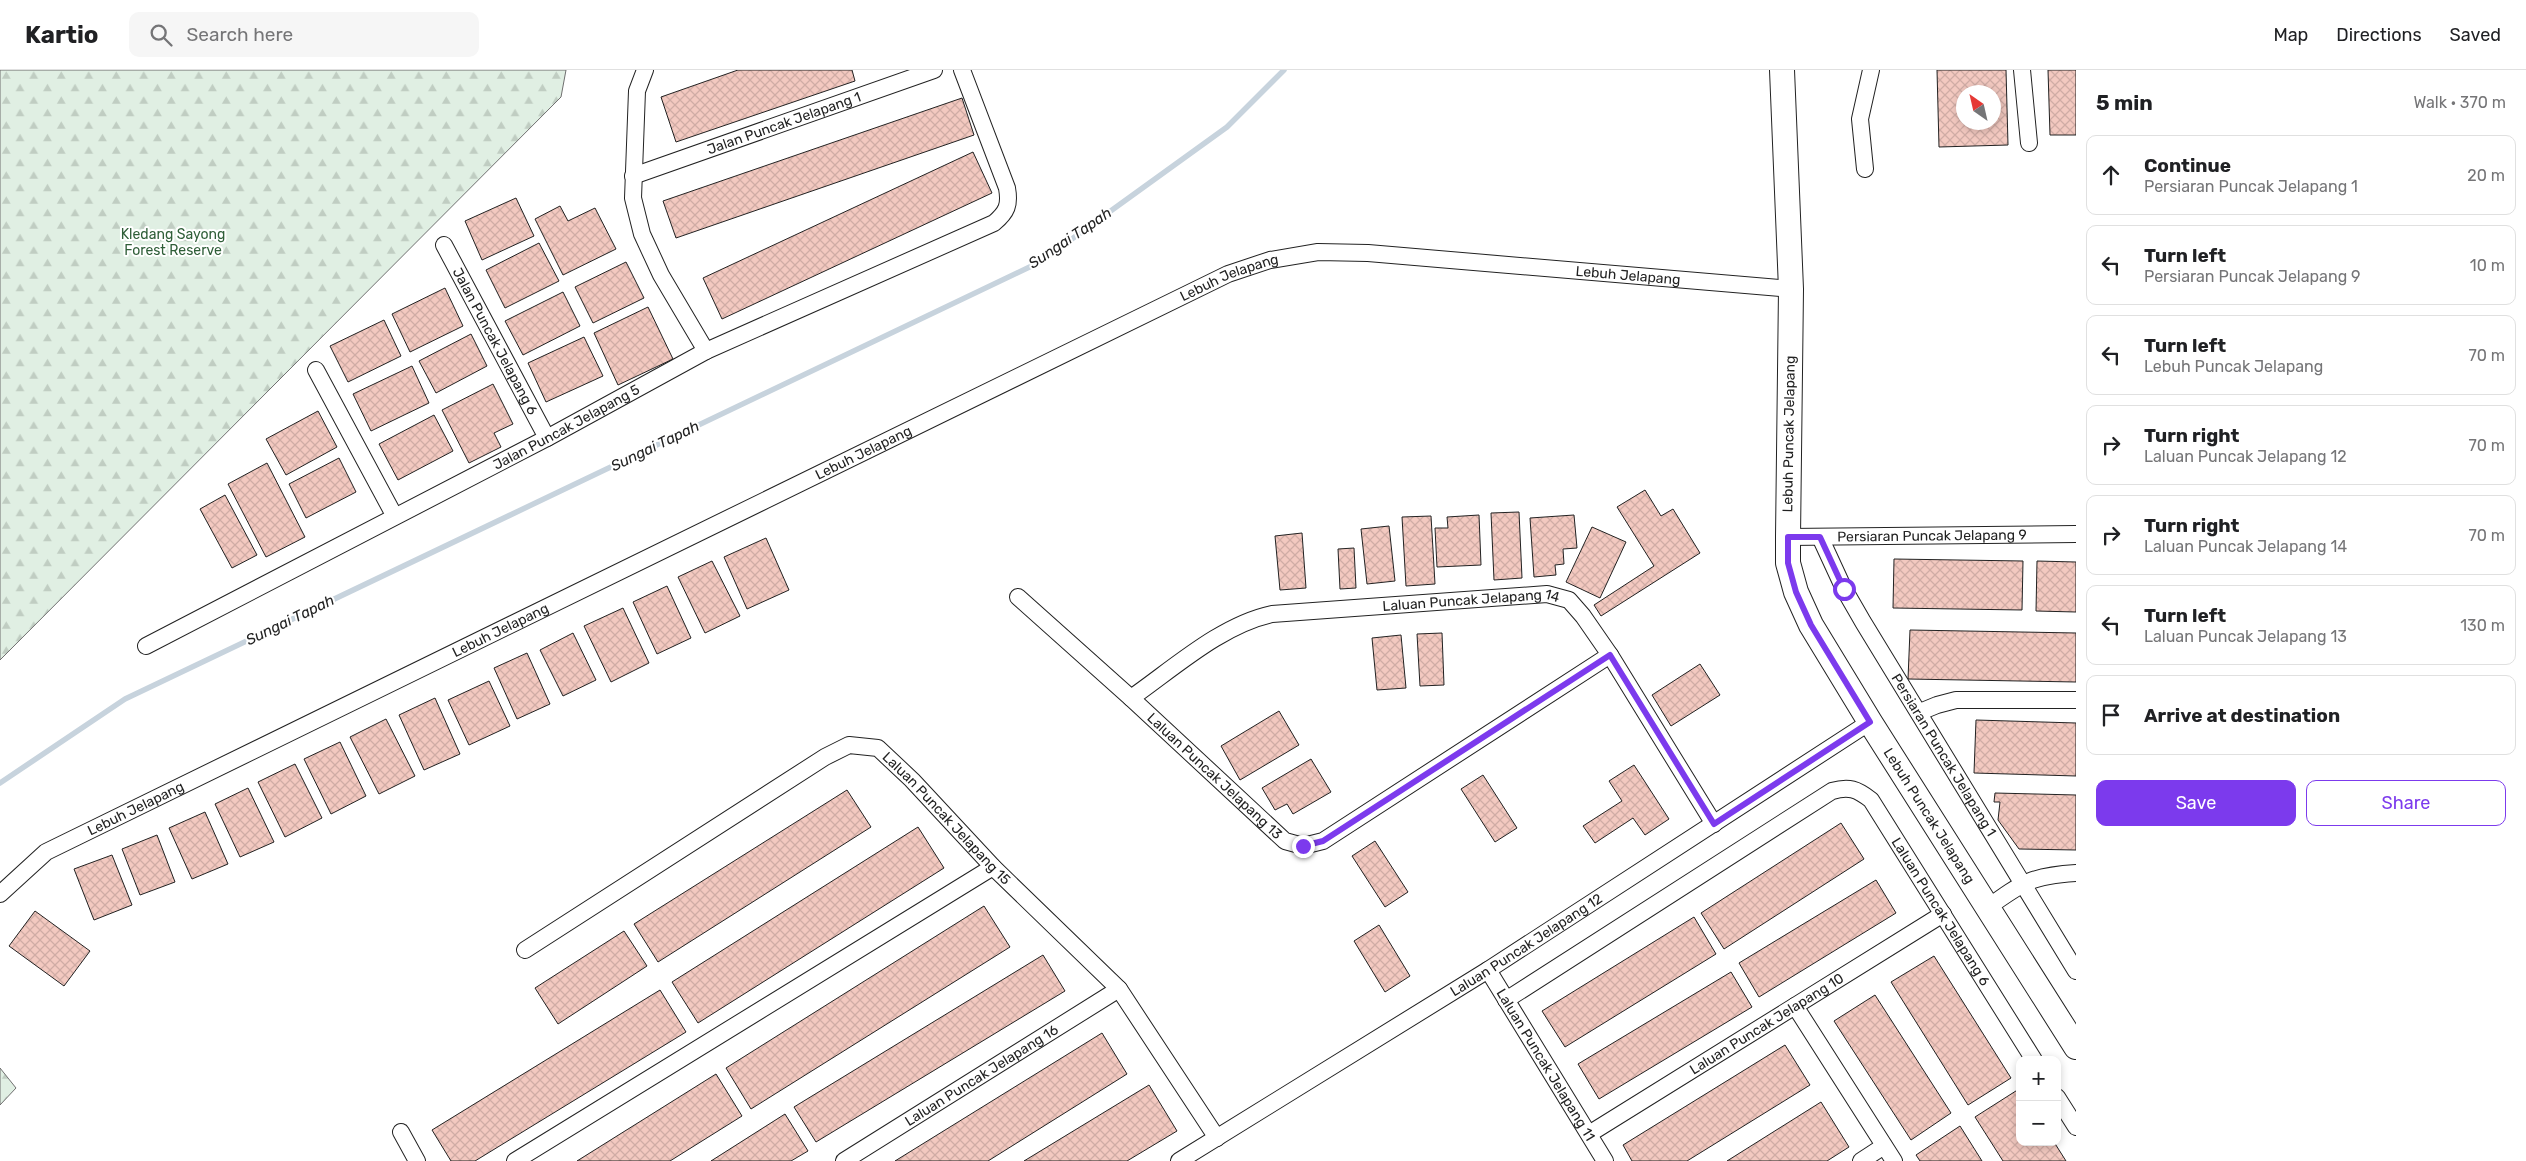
<!DOCTYPE html>
<meta charset="utf-8">
<style>
body{margin:0;font-family:Rubik,sans-serif;background:#f6f6f6;color:#202124}
.controls{position:absolute;right:15px;bottom:15px;display:grid;overflow:hidden;border-radius:10px;box-shadow:0 2px 8px #0003}
.controls button{width:45px;height:45px;display:grid;place-items:center;padding:0;border:0;border-bottom:1px solid #e0e0e0;background:#fff;color:#202124;font:25px sans-serif}
.compass{position:absolute;left:1956px;top:15px;width:45px;height:45px;border-radius:50%;background:#fff;box-shadow:0 2px 8px #0003;rotate:326deg}
.stop{position:absolute;width:15px;height:15px;margin:-11px;border:4px solid #7c3aed;border-radius:50%;background:#fff}
.stop.end{background:#7c3aed;border-color:#fff;box-shadow:0 1px 5px #0008}
.list{margin:0;padding:0;list-style:none}
h2{display:flex;justify-content:space-between;align-items:center;height:65px;margin:0;padding:0 20px;font-size:21px}
h2 small{font-size:16px;font-weight:400;color:#757577}
.list li{display:grid;grid-template-columns:32px 1fr auto;gap:15px;align-items:center;box-sizing:border-box;height:80px;margin:0 10px 10px;padding:0 10px;border:1px solid #e0e0e0;border-radius:10px}
.list b{display:block;font-size:19px;white-space:nowrap}
.list p{margin:0;font-size:16px;white-space:nowrap;color:#757577}
.list em{font-size:16px;font-style:normal;color:#757577}
.actions{display:flex;gap:10px;padding:15px 20px}
.actions a{flex:1;padding:11px 0;border:1px solid #7c3aed;border-radius:10px;text-align:center;font-size:18px;color:#7c3aed}
.actions .main{background:#7c3aed;color:#fff}
.icon{flex:none;width:28px;height:28px;fill:none;stroke:currentColor;stroke-width:2;stroke-linecap:round;stroke-linejoin:round}
.map{position:relative;flex:none;width:2076px;height:1091px;overflow:hidden}
header{display:flex;align-items:center;gap:30px;box-sizing:border-box;height:70px;padding:0 25px;background:#fff;border-bottom:1px solid #e0e0e0}
header strong{font-size:24px}
nav{display:flex;gap:28px;margin-inline-start:auto;font-size:18px}
.search{width:350px;height:45px;background:#f6f6f6;display:flex;align-items:center;gap:12px;box-sizing:border-box;padding:0 18px;border-radius:10px;color:#757577;font-size:19px}
main{display:flex}
aside{flex:1;background:#fff}
.map>svg:first-child{display:block}
</style>
<header>
<strong>Kartio</strong>
<div class="search"><svg class="icon" aria-label="search" viewBox="0 0 24 24"><circle cx="10" cy="10" r="6"/><path d="M15 15l6 6"/></svg>Search here</div>
<nav><a>Map</a><a>Directions</a><a>Saved</a></nav>
</header>
<main>
<div class="map">
<svg width="2076" height="1091" viewBox="0 0 2076 1091">
<defs>
<pattern id="forest-firs" width="22" height="20" patternUnits="userSpaceOnUse" patternTransform="scale(1.25)"><rect width="22" height="20" fill="#e0efe3"/><path d="M5 1l3.5 6h-7zM16 11l3.5 6h-7z" fill="#c0cdc2"/></pattern>
<pattern id="building-cross-hatch" width="8" height="8" patternUnits="userSpaceOnUse" patternTransform="scale(1.25)"><rect width="8" height="8" fill="#f3c9c0"/><path d="M0 0l8 8M0 8l8-8" fill="none" stroke="#d0aca5"/></pattern>
</defs>
<rect width="100%" height="100%" fill="#fff"/>
<g fill="url(#forest-firs)" stroke="#6f6f6f">
<polygon points="0,0 566,0 561,27 0,590"/>
<polygon points="0,998 16,1018 0,1035"/>
</g>
<g fill="none" stroke-linecap="round" stroke-linejoin="round">
<polyline stroke="#c7d3dd" stroke-width="5.5" points="0,713 125,629 1040,192 1227,57 1284,0"/>
</g>
<g fill="url(#building-cross-hatch)" stroke="#222" fill-rule="evenodd">
<polygon points="738,0 852,0 855,11 676,72 661,27"/>
<path d="M1937,0H2006L2008,75L1939,77ZM1964,22H1994V52H1964Z"/>
<polygon points="2048,0 2076,0 2076,65 2050,65"/>
<polygon points="962,28 974,65 676,168 663,131"/>
<polygon points="973,82 992,123 722,249 703,208"/>
<polygon points="516,128 534,166 482,190 465,151"/>
<polygon points="560,136 568,151 595,138 616,179 563,205 535,149"/>
<polygon points="539,173 559,211 505,238 486,200"/>
<polygon points="626,192 644,228 593,253 575,217"/>
<polygon points="445,218 463,256 410,282 392,244"/>
<polygon points="563,222 580,256 523,285 505,251"/>
<polygon points="648,237 673,289 618,315 594,263"/>
<polygon points="384,250 401,286 348,312 330,276"/>
<polygon points="471,264 487,296 436,323 419,291"/>
<polygon points="584,267 603,306 546,332 528,293"/>
<polygon points="412,296 429,333 371,361 353,324"/>
<polygon points="493,314 513,354 494,363 501,377 469,393 442,340"/>
<polygon points="318,341 337,377 286,405 266,369"/>
<polygon points="434,345 453,381 398,410 379,374"/>
<polygon points="339,388 356,422 306,448 289,414"/>
<polygon points="267,393 305,467 266,487 228,414"/>
<polygon points="1645,420 1661,446 1673,439 1700,483 1601,546 1594,535 1654,496 1617,437"/>
<polygon points="225,425 257,485 232,498 200,439"/>
<polygon points="1519,442 1522,508 1494,510 1491,443"/>
<polygon points="1479,445 1481,495 1437,497 1435,458 1448,458 1447,447"/>
<polygon points="1574,445 1577,478 1563,479 1564,494 1555,495 1556,505 1534,507 1530,448"/>
<polygon points="1431,446 1435,514 1406,516 1402,447"/>
<polygon points="1389,456 1395,511 1367,514 1361,459"/>
<polygon points="1592,457 1626,472 1600,528 1566,512"/>
<polygon points="1302,463 1306,518 1280,520 1275,466"/>
<polygon points="766,468 789,520 747,539 724,487"/>
<polygon points="1354,478 1356,518 1340,519 1338,479"/>
<polygon points="1894,489 2023,491 2022,540 1893,538"/>
<polygon points="712,491 740,546 705,563 678,507"/>
<polygon points="2037,491 2076,492 2076,542 2036,541"/>
<polygon points="667,516 691,568 657,584 633,532"/>
<polygon points="623,538 649,593 611,612 584,556"/>
<polygon points="1910,560 2076,563 2076,612 1908,609"/>
<polygon points="573,563 596,610 563,626 540,580"/>
<polygon points="1442,563 1444,615 1420,616 1417,564"/>
<polygon points="1401,565 1406,618 1377,620 1372,568"/>
<polygon points="527,583 550,634 517,649 494,598"/>
<polygon points="1700,594 1720,625 1671,656 1652,625"/>
<polygon points="489,611 510,656 469,675 448,630"/>
<polygon points="435,628 460,684 424,700 399,645"/>
<polygon points="1279,641 1299,675 1240,710 1221,676"/>
<polygon points="386,649 415,706 379,724 350,667"/>
<polygon points="1976,650 2076,653 2076,706 1974,703"/>
<polygon points="340,672 366,726 331,744 304,689"/>
<polygon points="1311,689 1331,722 1293,744 1287,734 1275,740 1262,718"/>
<polygon points="295,694 322,748 285,767 258,712"/>
<polygon points="1634,695 1669,749 1645,765 1633,748 1595,773 1583,756 1622,731 1609,711"/>
<polygon points="1483,705 1517,758 1495,772 1461,719"/>
<polygon points="248,718 274,772 240,787 215,734"/>
<polygon points="847,720 871,757 658,892 634,854"/>
<polygon points="1995,723 2076,725 2076,780 2019,779 1998,750 2000,732 1994,732"/>
<polygon points="205,742 228,794 192,809 169,758"/>
<polygon points="1841,753 1864,789 1724,879 1701,843"/>
<polygon points="918,757 944,798 698,953 672,912"/>
<polygon points="157,765 175,812 140,825 122,779"/>
<polygon points="1375,771 1408,822 1385,837 1352,786"/>
<polygon points="112,785 132,835 94,850 74,799"/>
<polygon points="1876,810 1896,843 1759,927 1739,893"/>
<polygon points="984,836 1010,877 751,1039 726,998"/>
<polygon points="35,841 90,881 64,916 9,876"/>
<polygon points="1694,847 1716,884 1565,977 1542,941"/>
<polygon points="1379,855 1410,906 1385,922 1354,871"/>
<polygon points="624,861 647,896 558,954 535,918"/>
<polygon points="1043,885 1065,921 816,1072 794,1037"/>
<polygon points="1934,886 2011,1008 1968,1035 1891,912"/>
<polygon points="1731,902 1752,937 1599,1029 1578,994"/>
<polygon points="660,920 686,962 475,1091 451,1091 432,1060"/>
<polygon points="1875,925 1951,1043 1911,1070 1834,951"/>
<polygon points="1102,963 1127,1004 988,1091 895,1091"/>
<polygon points="1785,975 1810,1015 1687,1091 1632,1091 1623,1075"/>
<polygon points="716,1004 742,1046 670,1091 577,1091"/>
<polygon points="1149,1015 1177,1061 1127,1091 1024,1091"/>
<polygon points="2019,1019 2020,1072 2054,1072 2066,1091 2003,1091 1975,1047"/>
<polygon points="1821,1032 1849,1077 1827,1091 1727,1091"/>
<polygon points="785,1044 808,1081 791,1091 711,1091"/>
<polygon points="1960,1056 1982,1091 1920,1091 1916,1085"/>
</g>
<g fill="none" stroke-linecap="round" stroke-linejoin="round">
<g stroke="#222" stroke-width="18">
<g id="street">
<polyline points="645,0 637,21 633,128 642,164 661,205 706,281"/>
<polyline points="2022,0 2029,73"/>
<polyline points="1865,99 1860,49 1871,0"/>
<path id="s1" d="M633,106L934,0"/>
<path id="s2" d="M444,175L547,368"/>
<polyline points="316,300 394,445"/>
<path id="s3" d="M1788,467L2076,464"/>
<path id="s4" d="M1820,467L1844,519L1863,552L2076,901"/>
<path id="s5" d="M1018,527L1131,628L1285,771L1303,776L1323,771L1610,585"/>
<path id="s6" d="M146,576L547,368L706,281L994,153C1007,142 1010,135 1007,118L962,0"/>
<path id="s7" d="M1131,628C1174,598 1221,555 1272,544L1547,524L1569,530L1583,546L1610,585L1714,754"/>
<polyline points="1920,642 1937,635 1956,630 2076,630"/>
<path id="s8" d="M0,824L46,782L1228,204L1270,190L1318,182L1368,183L1791,219"/>
<path d="M1987,838C2023,812 2031,806 2076,803"/>
<path id="s9" d="M525,880L825,687L849,675L878,678L912,710L993,797L1119,919L1217,1068"/>
<path id="s10" d="M1488,900L1605,1091"/>
<path id="s11" d="M1506,930L1832,721C1849,716 1857,719 1871,730L2034,990"/>
<polyline points="1795,936 1894,1091"/>
<polyline points="2057,1027 2076,1057"/>
<polyline points="401,1062 417,1091"/>
<path id="s12" d="M1589,1064L1943,844"/>
<polyline points="515,1091 993,797"/>
<path id="s13" d="M844,1091L1119,919"/>
<path id="s14" d="M1179,1091L1488,900L1870,652"/>
<polyline points="1861,1091 1884,1076"/>
</g>
</g>
<g stroke="#222" stroke-width="26">
<g id="secondary">
<path id="s15" d="M1782,0L1791,219L1788,467V493L1796,522L1811,555L1870,652L2076,977"/>
</g>
</g>
<use href="#street" stroke="#fff" stroke-width="16"/>
<use href="#secondary" stroke="#fff" stroke-width="24"/>
</g>
<g fill="none" stroke-linecap="round" stroke-linejoin="round">
<polyline stroke="#7c3aed" stroke-width="6" points="1303,776 1323,771 1610,585 1714,754 1870,652 1811,555 1796,522 1788,493 1788,467 1820,467 1844,519"/>
</g>
<g text-anchor="middle" dominant-baseline="central" stroke-width="4" stroke-linejoin="round" paint-order="stroke">
<g font-size="14" fill="#222" stroke="#fff">
<text stroke="none"><textPath href="#s1" startOffset="160">Jalan Puncak Jelapang 1</textPath></text>
<text stroke="none"><textPath href="#s8" startOffset="1782">Lebuh Jelapang</textPath></text>
<text stroke="none"><textPath href="#s8" startOffset="1378">Lebuh Jelapang</textPath></text>
<text stroke="none"><textPath href="#s2" startOffset="109">Jalan Puncak Jelapang 6</textPath></text>
<text stroke="none"><textPath href="#s6" startOffset="474">Jalan Puncak Jelapang 5</textPath></text>
<text transform="translate(1789 364) rotate(-89)">Lebuh Puncak Jelapang</text>
<text stroke="none"><textPath href="#s8" startOffset="972">Lebuh Jelapang</textPath></text>
<text stroke="none"><textPath href="#s3" startOffset="144">Persiaran Puncak Jelapang 9</textPath></text>
<text stroke="none"><textPath href="#s7" startOffset="365">Laluan Puncak Jelapang 14</textPath></text>
<text stroke="none"><textPath href="#s8" startOffset="568">Lebuh Jelapang</textPath></text>
<text stroke="none"><textPath href="#s4" startOffset="251">Persiaran Puncak Jelapang 1</textPath></text>
<text stroke="none"><textPath href="#s5" startOffset="266">Laluan Puncak Jelapang 13</textPath></text>
<text stroke="none"><textPath href="#s8" startOffset="162">Lebuh Jelapang</textPath></text>
<text stroke="none"><textPath href="#s15" startOffset="784">Lebuh Puncak Jelapang</textPath></text>
<text stroke="none"><textPath href="#s9" startOffset="511">Laluan Puncak Jelapang 15</textPath></text>
<text stroke="none"><textPath href="#s11" startOffset="561">Laluan Puncak Jelapang 6</textPath></text>
<text stroke="none"><textPath href="#s14" startOffset="409">Laluan Puncak Jelapang 12</textPath></text>
<text stroke="none"><textPath href="#s12" startOffset="209">Laluan Puncak Jelapang 10</textPath></text>
<text stroke="none"><textPath href="#s10" startOffset="111">Laluan Puncak Jelapang 11</textPath></text>
<text stroke="none"><textPath href="#s13" startOffset="162">Laluan Puncak Jelapang 16</textPath></text>
</g>
<g font-size="14" fill="#2f5e38" stroke="#fff">
<text x="173" y="164">Kledang Sayong<tspan x="173" dy="16">Forest Reserve</tspan></text>
</g>
<g font-size="15" font-style="italic" fill="#222" stroke="#fff">
<text transform="translate(1070 168) rotate(-34)">Sungai Tapah</text>
<text transform="translate(655 376) rotate(-26)">Sungai Tapah</text>
<text transform="translate(290 550) rotate(-26)">Sungai Tapah</text>
</g>
</g>
</svg>
<div class="controls">
<button>+</button>
<button>−</button>
</div>
<svg class="compass" viewBox="-18 -18 36 36"><path d="M0-13l5 13h-10z" fill="#e53935"/><path d="M0 13l5-13h-10z" fill="#757577"/></svg>
<div class="stop" style="left:1844px;top:519px"></div>
<div class="stop end" style="left:1303px;top:776px"></div>
</div>
<aside>
<h2>5 min<small>Walk · 370 m</small></h2>
<ul class="list">
<li><svg class="icon" aria-label="ahead" viewBox="0 0 24 24"><path d="M12 20V5M6 11l6-6 6 6"/></svg><div><b>Continue</b><p>Persiaran Puncak Jelapang 1</p></div><em>20 m</em></li>
<li><svg class="icon" aria-label="left" viewBox="0 0 24 24"><path d="M17 20v-9H6M10 6l-5 5 5 5"/></svg><div><b>Turn left</b><p>Persiaran Puncak Jelapang 9</p></div><em>10 m</em></li>
<li><svg class="icon" aria-label="left" viewBox="0 0 24 24"><path d="M17 20v-9H6M10 6l-5 5 5 5"/></svg><div><b>Turn left</b><p>Lebuh Puncak Jelapang</p></div><em>70 m</em></li>
<li><svg class="icon" aria-label="right" viewBox="0 0 24 24"><path d="M7 20v-9h11M14 6l5 5-5 5"/></svg><div><b>Turn right</b><p>Laluan Puncak Jelapang 12</p></div><em>70 m</em></li>
<li><svg class="icon" aria-label="right" viewBox="0 0 24 24"><path d="M7 20v-9h11M14 6l5 5-5 5"/></svg><div><b>Turn right</b><p>Laluan Puncak Jelapang 14</p></div><em>70 m</em></li>
<li><svg class="icon" aria-label="left" viewBox="0 0 24 24"><path d="M17 20v-9H6M10 6l-5 5 5 5"/></svg><div><b>Turn left</b><p>Laluan Puncak Jelapang 13</p></div><em>130 m</em></li>
<li><svg class="icon" aria-label="arrive" viewBox="0 0 24 24"><path d="M6 21V4h12l-3 4 3 4H6"/></svg><div><b>Arrive at destination</b></div></li>
</ul>
<div class="actions"><a class="main">Save</a><a>Share</a></div>
</aside>
</main>
